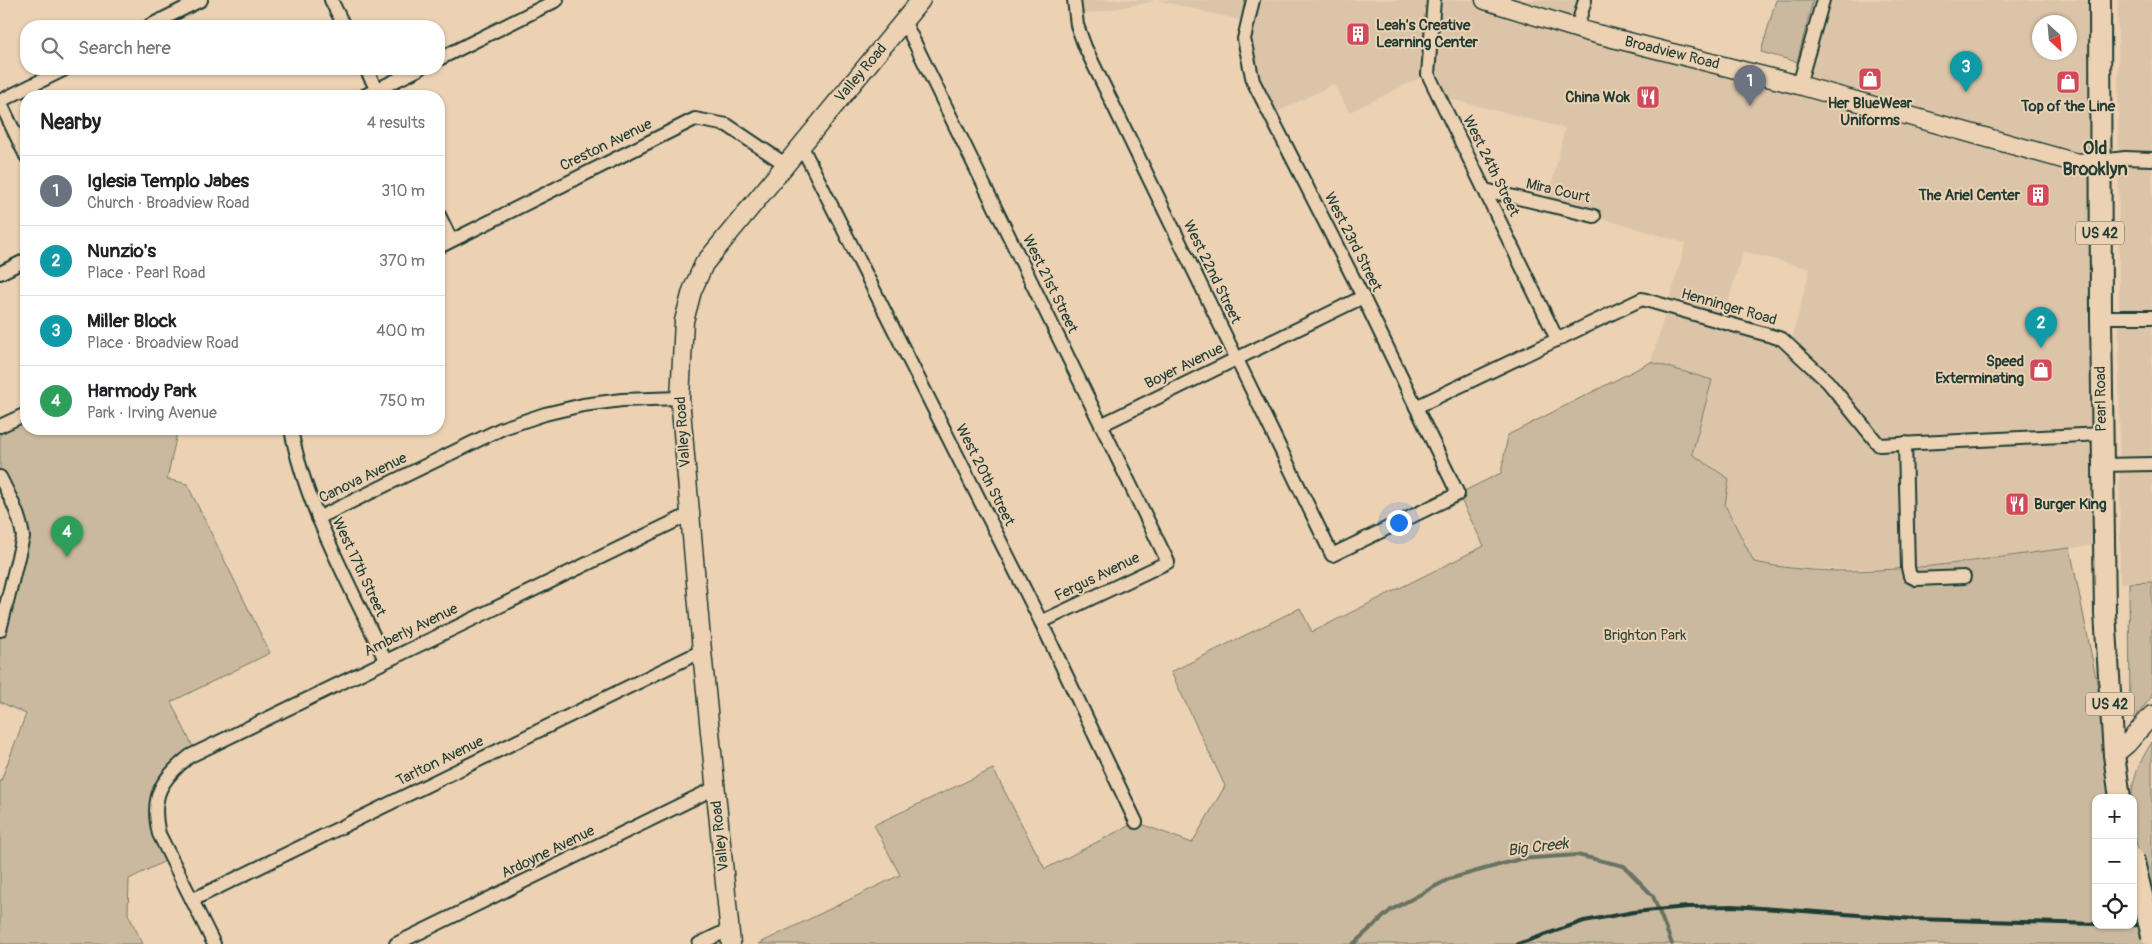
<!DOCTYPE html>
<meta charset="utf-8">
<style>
body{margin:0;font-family:Pangolin,sans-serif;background:#f6f6f6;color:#202124}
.controls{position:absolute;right:15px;bottom:15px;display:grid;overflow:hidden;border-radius:10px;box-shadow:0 1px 4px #0004}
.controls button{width:45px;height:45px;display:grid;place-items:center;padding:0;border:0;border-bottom:1px solid #e0e0e0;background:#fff;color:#202124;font:25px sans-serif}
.compass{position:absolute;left:2032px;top:15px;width:45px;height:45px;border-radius:50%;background:#fff;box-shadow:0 1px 4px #0004;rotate:154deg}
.you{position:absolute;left:1398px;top:522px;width:18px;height:18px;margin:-12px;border:4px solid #fff;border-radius:50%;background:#1a73e8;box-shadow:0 0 0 8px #1a73e833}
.badge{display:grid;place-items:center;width:32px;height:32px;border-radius:50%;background:#0b8043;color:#fff;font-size:16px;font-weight:700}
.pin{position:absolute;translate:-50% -41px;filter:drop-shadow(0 1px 2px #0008)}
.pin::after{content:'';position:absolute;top:26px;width:18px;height:15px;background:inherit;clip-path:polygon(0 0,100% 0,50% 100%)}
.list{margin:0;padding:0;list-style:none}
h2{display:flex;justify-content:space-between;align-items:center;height:65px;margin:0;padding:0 20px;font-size:21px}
h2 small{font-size:16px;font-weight:400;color:#757577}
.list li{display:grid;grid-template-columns:32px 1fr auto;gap:15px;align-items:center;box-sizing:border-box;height:70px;padding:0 20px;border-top:1px solid #e0e0e0}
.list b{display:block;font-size:19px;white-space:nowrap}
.list p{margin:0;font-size:16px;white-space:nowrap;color:#757577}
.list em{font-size:16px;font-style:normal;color:#757577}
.icon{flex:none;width:28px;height:28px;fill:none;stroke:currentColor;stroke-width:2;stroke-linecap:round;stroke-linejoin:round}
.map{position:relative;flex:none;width:2152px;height:944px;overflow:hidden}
.search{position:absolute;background:#fff;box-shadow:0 1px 4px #0004;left:20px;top:20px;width:425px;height:55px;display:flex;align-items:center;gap:12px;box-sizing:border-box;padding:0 18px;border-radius:20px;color:#757577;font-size:19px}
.panel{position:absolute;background:#fff;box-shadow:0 1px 4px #0004;left:20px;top:90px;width:425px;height:345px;border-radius:20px}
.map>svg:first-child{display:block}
</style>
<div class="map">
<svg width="2152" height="944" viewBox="0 0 2152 944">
<rect width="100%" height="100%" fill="#ecd1b3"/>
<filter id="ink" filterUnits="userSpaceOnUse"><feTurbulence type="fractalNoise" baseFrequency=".02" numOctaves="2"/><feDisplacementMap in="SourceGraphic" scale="10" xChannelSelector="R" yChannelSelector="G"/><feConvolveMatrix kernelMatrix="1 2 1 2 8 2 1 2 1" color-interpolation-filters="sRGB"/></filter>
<g filter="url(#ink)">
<g fill="#dbc4a8" fill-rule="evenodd">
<polygon points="1074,0 1153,0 1150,2 1076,16"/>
<path d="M1157,0H1585L1577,28L1799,85L1823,0H2100L2104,544L1887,570L1783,568L1754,562L1725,505L1729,479L1692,454L1712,380L1651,362L1686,243L1594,216L1547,205L1565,128L1439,96L1428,74L1349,112L1334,84L1271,115L1253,81L1248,22ZM2040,22H2070V52H2040ZM1743,251L1810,269L1790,346L1722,322Z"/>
<polygon points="2118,0 2152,0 2152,582 2129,583 2120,583"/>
</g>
<g fill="#cab99e" stroke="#747b69">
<polygon points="1776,0 1813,0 1797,62 1761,52"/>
<path d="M1651,362L1712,380L1692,454L1729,479L1725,505L1754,562C1853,584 1970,560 2070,548L2120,798H2096V925H2133V858L2152,944H758L900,875L874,825L993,769L1045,869L1136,822L1192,843L1225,786L1171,672L1300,608L1312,632L1484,546L1458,494L1501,473L1508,435Z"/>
<polygon points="26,412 26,429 178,429 167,479 187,484 270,653 171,702 196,753 170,772 155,817 171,858 129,879 128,914 143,944 0,944 0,783 26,714 0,702 0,630 23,537 0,477 0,425"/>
<polygon points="2152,582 2152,696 2134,719 2130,713 2129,583"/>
<path d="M2152,742V913L2133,828V798H2132C2131,778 2142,758 2152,742Z"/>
</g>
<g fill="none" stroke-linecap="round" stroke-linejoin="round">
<polyline stroke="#697362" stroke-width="4" points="1353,944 1391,910 1449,879 1520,859 1577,855 1624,866 1653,896 1672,944"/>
<g stroke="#1f3d34" stroke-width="16">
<g id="street">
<polyline points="331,0 344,26"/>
<polyline points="1074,0 1077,25 1085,47 1332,555 1458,494 1363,297 1253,81 1244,39 1253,0"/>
<polyline points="1434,0 1428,74 1557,339"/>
<polyline points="904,21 1168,562 1041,622"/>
<polyline points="149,26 201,0"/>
<polyline points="1577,28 1585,0"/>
<polyline points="439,59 557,0"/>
<polyline points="366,69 380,96"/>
<polyline points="1799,85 1823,0"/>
<polyline points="364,96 419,69"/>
<polyline points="0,101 65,69"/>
<polyline points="0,102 26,156"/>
<polyline points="801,145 1041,622 1136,822"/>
<polyline points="2100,161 2125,158 2152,159"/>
<polyline points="1485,190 1594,216"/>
<polyline points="439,215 451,240"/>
<polyline points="439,247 695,119 727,125 785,164"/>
<polyline points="0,273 26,260"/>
<polyline points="2101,317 2152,317"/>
<polyline points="1416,407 1642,299 1782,339 1828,382 1879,445 2102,434"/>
<polyline points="1101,425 1363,297"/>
<polyline points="0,426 26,414"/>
<path d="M291,429C305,507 352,588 385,660"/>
<polyline points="1905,443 1908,568 1910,576 1916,579 1964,577"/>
<polyline points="2102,465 2152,464"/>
<path d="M0,477C10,497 20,515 23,537L0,630"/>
<polyline points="318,518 503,428 545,414 583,405 622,400 680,398"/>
<polyline points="192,900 702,651"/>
<path d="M214,944L159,834C150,796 161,779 190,756L690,514"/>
<polyline points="396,944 715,788"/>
<polyline points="699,944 730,929"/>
</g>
</g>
<g stroke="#1f3d34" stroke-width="21">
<g id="secondary">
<polyline points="1485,0 1585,31 1799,85 2077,163 2100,161"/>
<polyline points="2114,755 2127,744 2152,715"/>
<polyline points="731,944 702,651 680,398 684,321 692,291 704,264 921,0"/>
</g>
</g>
<g stroke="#1f3d34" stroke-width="24">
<polyline id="primary" points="2100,0 2101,317 2105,613 2114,755 2120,798"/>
</g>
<use href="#street" stroke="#ecd1b3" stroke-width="12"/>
<use href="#secondary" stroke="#ecd1b3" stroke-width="18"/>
<use href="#primary" stroke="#ecd1b3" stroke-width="20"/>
<g stroke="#1f3d34" stroke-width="4">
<polyline points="2133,925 2152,925"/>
<polyline points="1518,944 1584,921 1634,912 1687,907 1733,906 1914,919 2096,924"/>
</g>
<g stroke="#1f3d34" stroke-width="24" stroke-linecap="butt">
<polyline id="primary-bridge" points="2133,858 2152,936"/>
</g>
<use href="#primary-bridge" stroke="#ecd1b3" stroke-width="20"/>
</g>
</g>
<defs>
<g id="building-square" transform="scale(1.25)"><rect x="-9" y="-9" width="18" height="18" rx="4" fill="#d1495b" stroke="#ecd1b3"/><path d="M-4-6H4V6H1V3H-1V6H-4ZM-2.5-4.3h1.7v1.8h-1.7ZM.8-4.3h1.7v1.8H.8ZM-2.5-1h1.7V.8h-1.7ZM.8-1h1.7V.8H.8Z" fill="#fff"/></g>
<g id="shop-square" transform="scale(1.25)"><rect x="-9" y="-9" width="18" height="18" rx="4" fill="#d1495b" stroke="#ecd1b3"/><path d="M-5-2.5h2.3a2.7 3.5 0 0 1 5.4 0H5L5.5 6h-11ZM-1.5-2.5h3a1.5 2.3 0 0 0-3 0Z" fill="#fff"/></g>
<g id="restaurant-square" transform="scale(1.25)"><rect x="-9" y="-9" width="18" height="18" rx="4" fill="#d1495b" stroke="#ecd1b3"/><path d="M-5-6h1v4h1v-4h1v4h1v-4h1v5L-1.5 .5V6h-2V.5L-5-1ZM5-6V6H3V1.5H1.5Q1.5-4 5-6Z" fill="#fff"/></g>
</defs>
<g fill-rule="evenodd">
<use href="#building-square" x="1358" y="34"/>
<use href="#shop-square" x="1870" y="79"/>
<use href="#shop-square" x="2068" y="82"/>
<use href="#restaurant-square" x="1648" y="97"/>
<use href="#building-square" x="2038" y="195"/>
<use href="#shop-square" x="2041" y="370"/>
<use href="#restaurant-square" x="2017" y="504"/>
</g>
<g text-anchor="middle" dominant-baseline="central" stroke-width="4" stroke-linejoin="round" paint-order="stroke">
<g fill="#ecd1b3" stroke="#5c695a" stroke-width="1">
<rect x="2076" y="221.5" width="48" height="23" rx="4"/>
<rect x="2086" y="692.5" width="48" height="23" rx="4"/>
</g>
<g font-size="14" font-weight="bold" fill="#1f3d34">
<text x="2100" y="233">US 42</text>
<text x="2110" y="704">US 42</text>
</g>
<g font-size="15" font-weight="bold" fill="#1f3d34" stroke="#ecd1b3" text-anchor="end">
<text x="1376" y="25" text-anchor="start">Leah's Creative<tspan x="1376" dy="17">Learning Center</tspan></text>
<text x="1630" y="97">China Wok</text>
<text x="1870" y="103" text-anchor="middle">Her BlueWear<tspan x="1870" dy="17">Uniforms</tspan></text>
<text x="2068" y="106" text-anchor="middle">Top of the Line</text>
<text x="2020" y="195">The Ariel Center</text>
<text x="2024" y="361">Speed<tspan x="2024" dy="17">Exterminating</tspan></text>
<text x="2034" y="504" text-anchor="start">Burger King</text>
</g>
<g font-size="15" fill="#1f3d34" stroke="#ecd1b3">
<text transform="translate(1672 53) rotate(14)">Broadview Road</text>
<text transform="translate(861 73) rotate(-50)">Valley Road</text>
<text transform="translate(606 145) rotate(-26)">Creston Avenue</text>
<text transform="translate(1491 166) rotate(64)">West 24th Street</text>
<text transform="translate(1558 191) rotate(13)">Mira Court</text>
<text transform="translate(1353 242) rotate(63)">West 23rd Street</text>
<text transform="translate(1212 272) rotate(64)">West 22nd Street</text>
<text transform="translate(1050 284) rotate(64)">West 21st Street</text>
<text transform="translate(1729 307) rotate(16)">Henninger Road</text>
<text transform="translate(1184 366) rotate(-26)">Boyer Avenue</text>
<text transform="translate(2101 399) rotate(-91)">Pearl Road</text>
<text transform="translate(683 432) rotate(-94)">Valley Road</text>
<text transform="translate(985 475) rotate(63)">West 20th Street</text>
<text transform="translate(363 478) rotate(-26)">Canova Avenue</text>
<text transform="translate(359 567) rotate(65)">West 17th Street</text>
<text transform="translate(1097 577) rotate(-26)">Fergus Avenue</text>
<text transform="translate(411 630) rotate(-26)">Amberly Avenue</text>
<text transform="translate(440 761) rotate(-26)">Tarlton Avenue</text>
<text transform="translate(720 836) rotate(-96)">Valley Road</text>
<text transform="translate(548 852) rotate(-26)">Ardoyne Avenue</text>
</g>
<g font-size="15" fill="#30493f" stroke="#ecd1b3">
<text x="1645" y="635">Brighton Park</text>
</g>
<g font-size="16" font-style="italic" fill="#314a40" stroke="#ecd1b3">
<text transform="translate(1538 847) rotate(-7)">Big Creek</text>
</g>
<g font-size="18" font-weight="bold" fill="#1f3d34" stroke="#ecd1b3">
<text x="2095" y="148">Old<tspan x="2095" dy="21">Brooklyn</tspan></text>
</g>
</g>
</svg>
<div class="controls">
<button>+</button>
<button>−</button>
<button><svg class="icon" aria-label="locate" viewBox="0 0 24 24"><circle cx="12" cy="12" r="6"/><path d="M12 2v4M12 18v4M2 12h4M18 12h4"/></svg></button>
</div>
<svg class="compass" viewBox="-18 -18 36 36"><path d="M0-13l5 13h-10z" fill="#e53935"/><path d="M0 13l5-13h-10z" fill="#757577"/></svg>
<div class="you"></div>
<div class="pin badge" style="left:1750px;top:106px;background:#6b7280">1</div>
<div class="pin badge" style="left:2041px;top:348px;background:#0f9aa8">2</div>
<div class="pin badge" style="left:1966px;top:92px;background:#0f9aa8">3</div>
<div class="pin badge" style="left:67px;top:557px;background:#2e9e5b">4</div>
<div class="search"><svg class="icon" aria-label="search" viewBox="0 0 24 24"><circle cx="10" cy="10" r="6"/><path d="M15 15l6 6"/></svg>Search here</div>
<section class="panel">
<h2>Nearby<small>4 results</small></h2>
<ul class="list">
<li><span class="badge" style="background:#6b7280">1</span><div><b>Iglesia Templo Jabes</b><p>Church · Broadview Road</p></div><em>310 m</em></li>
<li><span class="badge" style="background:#0f9aa8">2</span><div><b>Nunzio's</b><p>Place · Pearl Road</p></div><em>370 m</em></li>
<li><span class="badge" style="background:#0f9aa8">3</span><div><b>Miller Block</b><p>Place · Broadview Road</p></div><em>400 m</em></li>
<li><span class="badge" style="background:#2e9e5b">4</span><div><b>Harmody Park</b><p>Park · Irving Avenue</p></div><em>750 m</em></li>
</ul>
</section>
</div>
